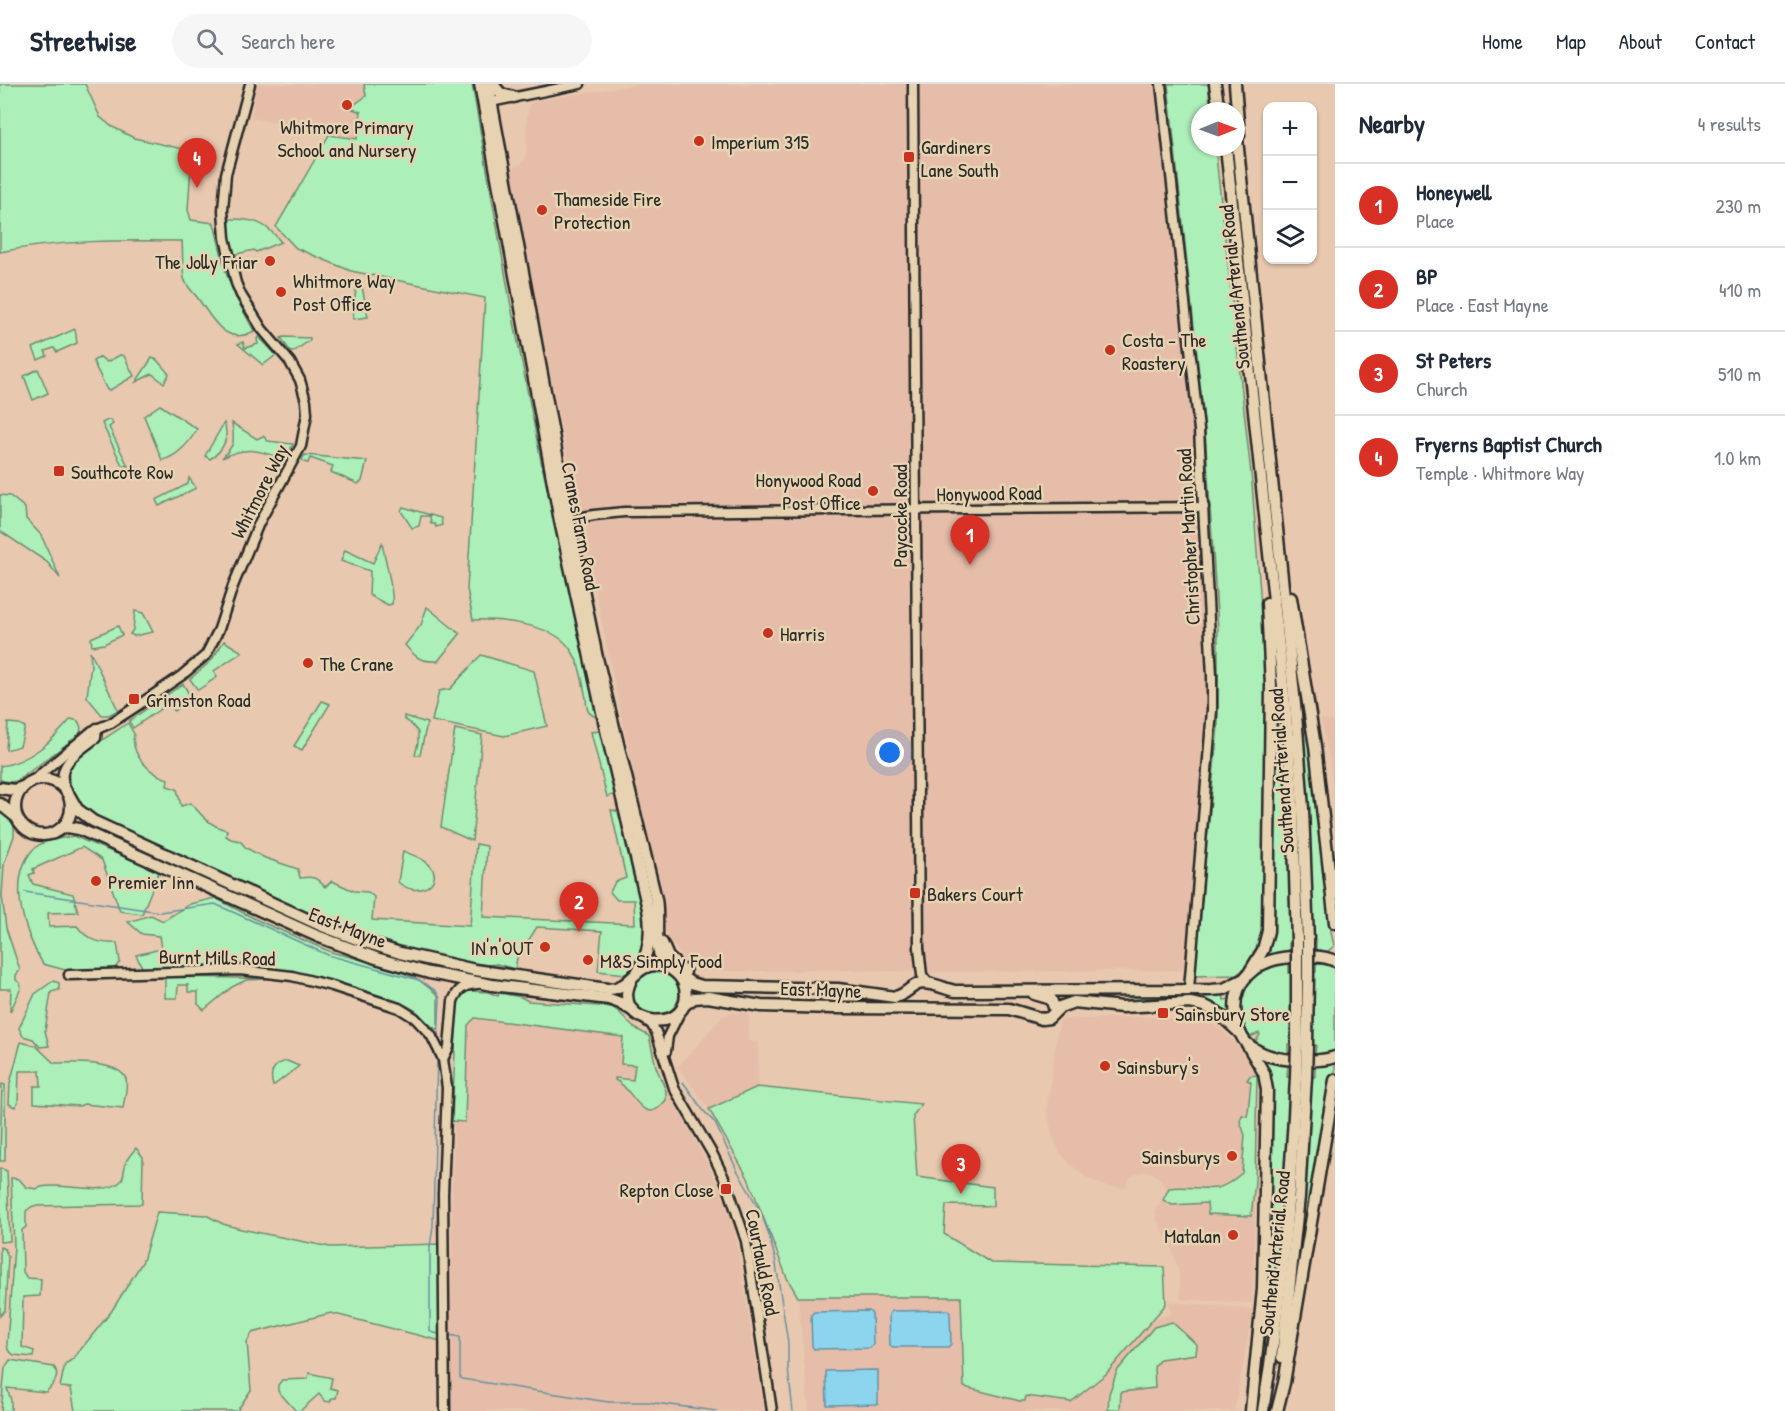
<!DOCTYPE html>
<meta charset="utf-8">
<style>
body{margin:0;font-family:"Patrick Hand",sans-serif;background:#f6f6f7;color:#1f2937}
.controls{position:absolute;right:18px;top:18px;display:grid;overflow:hidden;border-radius:12px;box-shadow:0 2px 4px #0004}
.controls button{width:54px;height:54px;display:grid;place-items:center;padding:0;border:0;border-bottom:2px solid #e0e1e3;background:#fff;color:#1f2937;font:30px sans-serif}
.compass{position:absolute;left:1191px;top:18px;width:54px;height:54px;border-radius:50%;background:#fff;box-shadow:0 2px 4px #0004;rotate:89deg}
.you{position:absolute;left:890px;top:669px;width:21px;height:21px;margin:-15px;border:4px solid #fff;border-radius:50%;background:#1a73e8;box-shadow:0 0 0 9px #1a73e833}
.badge{display:grid;place-items:center;width:39px;height:39px;border-radius:50%;background:#d93025;color:#fff;font-size:20px;font-weight:700}
.pin{position:absolute;translate:-50% -50px;filter:drop-shadow(0 2px 3px #0008)}
.pin::after{content:'';position:absolute;top:32px;width:21px;height:18px;background:inherit;clip-path:polygon(0 0,100% 0,50% 100%)}
.list{margin:0;padding:0;list-style:none}
h2{display:flex;justify-content:space-between;align-items:center;height:78px;margin:0;padding:0 24px;font-size:26px}
h2 small{font-size:20px;font-weight:400;color:#747a83}
.list li{display:grid;grid-template-columns:39px 1fr auto;gap:18px;align-items:center;box-sizing:border-box;height:84px;padding:0 24px;border-top:2px solid #e0e1e3}
.list b{display:block;font-size:22px;white-space:nowrap}
.list p{margin:0;font-size:20px;white-space:nowrap;color:#747a83}
.list em{font-size:20px;font-style:normal;color:#747a83}
.icon{flex:none;width:33px;height:33px;fill:none;stroke:currentColor;stroke-width:2;stroke-linecap:round;stroke-linejoin:round}
.map{position:relative;flex:none;width:1335px;height:1327px;overflow:hidden}
header{display:flex;align-items:center;gap:36px;box-sizing:border-box;height:84px;padding:0 30px;background:#fff;border-bottom:2px solid #e0e1e3}
header strong{font-size:28px}
nav{display:flex;gap:33px;margin-inline-start:auto;font-size:21px}
.search{width:420px;height:54px;background:#f6f6f7;display:flex;align-items:center;gap:15px;box-sizing:border-box;padding:0 21px;border-radius:33px;color:#747a83;font-size:22px}
main{display:flex}
aside{flex:1;background:#fff}
.map>svg:first-child{display:block}
</style>
<header>
<strong>Streetwise</strong>
<div class="search"><svg class="icon" aria-label="search" viewBox="0 0 24 24"><circle cx="10" cy="10" r="6"/><path d="M15 15l6 6"/></svg>Search here</div>
<nav><a>Home</a><a>Map</a><a>About</a><a>Contact</a></nav>
</header>
<main>
<div class="map">
<svg width="1335" height="1327" viewBox="0 0 1335 1327">
<rect width="100%" height="100%" fill="#e8c8ae"/>
<filter id="ink" filterUnits="userSpaceOnUse"><feTurbulence type="fractalNoise" baseFrequency=".0167" numOctaves="2"/><feDisplacementMap in="SourceGraphic" scale="12" xChannelSelector="R" yChannelSelector="G"/><feConvolveMatrix kernelMatrix="1 2 1 2 8 2 1 2 1" color-interpolation-filters="sRGB"/></filter>
<g filter="url(#ink)">
<g fill="#e5bda9">
<polygon points="257,0 444,0 357,55 251,34"/>
<polygon points="641,0 1157,0 1193,347 1204,545 1206,644 1183,886 931,888 808,885 797,887 697,887 668,856 508,86 520,81 526,75 527,32 530,20 535,17"/>
<polygon points="1321,635 1335,638 1335,732 1330,676"/>
<polygon points="731,929 749,929 748,957 759,958 757,1003 709,1025 678,983 722,933"/>
<polygon points="1141,933 1210,937 1234,957 1257,992 1256,1103 1252,1219 1181,1215 1179,1189 1172,1164 1157,1136 1155,1128 1157,1123 1165,1113 1167,1106 1161,1095 1151,1088 1143,1087 1130,1093 1127,1101 1124,1104 1105,1102 1089,1095 1070,1080 1060,1068 1053,1054 1047,1025 1058,945 1060,936"/>
<polygon points="470,934 629,950 669,1009 702,1069 732,1131 764,1327 451,1327 452,1115 455,1020"/>
<polygon points="798,1213 962,1213 964,1303 1024,1317 1025,1312 1071,1318 1103,1294 1147,1237 1172,1230 1169,1218 1253,1225 1234,1327 809,1327"/>
</g>
<g fill="#acefb9" stroke="#6c8d72" stroke-width="1.5">
<path d="M0,0H85L100,33L111,42L134,54L192,67L188,126L191,136L214,139L226,189L235,212L254,247C225,264 211,232 197,213C192,207 186,202 184,194C182,182 183,169 182,157C121,156 60,156 0,168Z"/>
<path d="M364,0H472L510,217L542,382L600,634C595,633 591,631 588,627C587,624 586,617 586,614C582,596 580,576 568,562C551,540 499,535 473,536L467,505L485,214L351,187L296,164L276,143L329,51L357,55L361,28L350,24L366,12Z"/>
<path d="M1168,0H1208L1211,27H1200V63H1215L1252,399L1265,577L1264,843C1260,862 1254,879 1236,891L1194,892L1218,642V544L1205,347Z"/>
<path d="M226,135C252,134 266,138 281,158L256,168L254,166L232,171Z"/>
<polygon points="362,203 368,233 353,235 356,204"/>
<polygon points="75,245 77,259 57,268 54,264 45,267 47,272 38,276 33,264"/>
<polygon points="259,253 276,271 263,281 238,260 243,258 245,264 258,260 257,255"/>
<polygon points="284,253 310,254 310,256 293,268 290,267 281,254"/>
<polygon points="120,271 124,272 134,292 110,306 107,306 93,277 100,273 107,278"/>
<polygon points="152,274 157,276 169,290 164,299 152,290 136,298"/>
<polygon points="38,285 48,309 33,316 24,292"/>
<path d="M160,321L197,345C190,358 177,373 162,376L144,332Z"/>
<polygon points="108,336 111,336 113,340 109,343 128,382 122,381 102,339"/>
<path d="M224,339C230,354 223,367 210,375L205,372Z"/>
<path d="M232,339L257,355L263,352L268,357L293,360L286,376C260,367 248,361 222,374C236,360 234,357 232,339Z"/>
<polygon points="305,371 367,377 362,397 358,400 331,388 333,382 310,374 308,379 304,378 302,375"/>
<polygon points="189,394 196,404 159,422 156,416 188,400"/>
<polygon points="0,411 10,412 25,424 26,435 41,451 60,494 47,478 0,447"/>
<polygon points="403,423 441,434 442,441 436,443 435,440 431,440 430,432 421,432 419,442 412,444 401,427"/>
<path d="M382,459C384,471 395,512 392,520L388,521L369,511L370,487L341,477L345,466L373,479Z"/>
<path d="M427,523L460,550L438,577C421,578 416,574 405,561L421,541Z"/>
<polygon points="135,527 143,529 153,548 134,552 130,550 133,546"/>
<polygon points="118,542 122,551 104,560 92,562 91,554"/>
<polygon points="1294,549 1307,633 1330,822 1331,848 1334,862 1328,867 1316,867 1316,857 1311,857"/>
<polygon points="224,557 242,568 214,587 217,593 198,606 190,595 211,577"/>
<polygon points="90,567 118,626 109,631 102,631 87,613 91,581"/>
<polygon points="481,571 534,587 547,642 504,652 432,637 439,607 450,605"/>
<polygon points="1275,581 1277,582 1279,597 1277,599 1285,661 1294,857 1289,857 1289,866 1265,873"/>
<polygon points="183,600 192,615 174,627 169,619 133,644 129,637"/>
<polygon points="322,617 330,620 302,666 294,662"/>
<polygon points="404,632 427,639 420,671 415,671 418,659 418,648 410,639 404,635"/>
<path d="M71,635L78,637C81,642 82,645 79,651L17,697L9,698L0,696V682C30,678 52,657 71,635Z"/>
<polygon points="8,639 19,640 25,643 20,662 6,666"/>
<path d="M128,639L134,650C130,671 150,690 168,695L167,702L177,705L181,722L191,719C202,732 210,742 227,746L226,752L231,755L240,757L246,764L265,774L298,785L300,794C313,792 316,793 325,803L332,797L354,807L368,808L374,813L372,836L470,842L476,760L487,762L483,833L635,840L634,816H617L610,808L615,798L626,794L611,726L621,728C626,747 631,766 636,786C645,824 656,858 626,890L598,887L602,847L537,843L517,874L515,885L497,880L488,881L487,885L403,866L326,840L140,755C122,740 94,739 79,721C73,714 69,704 65,696C69,674 109,652 128,639Z"/>
<polygon points="455,645 482,651 472,757 441,743"/>
<polygon points="601,647 602,653 605,653 618,709 607,713 591,648"/>
<polygon points="0,724 12,735 14,740 14,752 4,780 2,812 6,844 20,886 16,891 16,896 20,899 21,904 10,928 11,905 0,905"/>
<path d="M73,752L159,787L142,830L120,827L102,776L82,763L33,785L34,789L29,791L33,800L73,810L78,828L48,829L49,843L77,842C87,856 100,860 117,859L120,878L113,886L69,887L43,880C25,850 8,801 30,769C39,756 59,755 73,752Z"/>
<path d="M403,767C412,771 426,775 432,784C442,800 417,815 398,798Z"/>
<path d="M215,814L259,837L331,868L393,884L419,896L438,911V946C428,941 424,934 416,927C403,917 381,913 365,907L391,918L283,888H159L142,883L136,871L161,865L159,852L142,850L128,838L151,831L163,837L190,820Z"/>
<path d="M1289,878V889H1294L1293,960H1288V971H1279L1255,958L1260,951L1259,949L1250,953C1226,918 1248,882 1289,878Z"/>
<polygon points="1316,880 1335,881 1335,968 1315,972 1316,961 1310,961 1311,889 1316,888"/>
<circle cx="656" cy="909" r="23"/>
<path d="M165,893C199,894 232,893 266,895L246,896L232,903L204,926L198,920V908H188V901H178L177,914H165Z"/>
<polygon points="53,897 59,899 59,906 51,908 45,947 49,962 40,963 33,955 23,952 19,944 35,910"/>
<path d="M468,907L488,908L498,912L499,909L521,913L528,917L612,923L620,929L633,943L649,952L656,983L666,1007V1016C642,1047 634,1003 615,996V994L633,996L635,981L621,980L623,953L475,934L468,941L465,1038L452,1037L457,921L461,912Z"/>
<polygon points="1130,910 1223,911 1224,916 1231,915 1230,930 1228,932 1218,925 1120,918 1130,916"/>
<path d="M21,958L36,962L54,979C70,979 119,976 126,995C128,1003 124,1016 123,1024L84,1020L79,1022L34,1019V1002H41L40,987H19L18,1018L15,1023L9,1020L10,999Z"/>
<polygon points="1259,974 1288,980 1287,993 1292,993 1279,1177 1259,1327 1254,1327 1270,1009"/>
<path d="M287,977L299,982L273,1002C269,988 273,980 287,977Z"/>
<polygon points="1335,978 1335,987 1331,998 1295,1211 1294,1202 1297,1179 1309,993 1315,993 1315,981"/>
<path d="M1257,991L1255,1098L1251,1132L1208,1130L1207,1119L1172,1121L1163,1116L1169,1104C1185,1101 1201,1106 1217,1104C1226,1102 1235,1095 1242,1089L1245,1051L1240,1037L1242,1031L1247,1032L1248,1028L1251,998L1247,996L1250,992Z"/>
<polygon points="2,1000 5,1001 5,1077 0,1077"/>
<polygon points="757,1003 921,1020 913,1032 917,1093 993,1103 993,1122 946,1121 944,1150 991,1179 1164,1183 1166,1220 1106,1290 1071,1318 1026,1312 1025,1317 1020,1317 964,1303 961,1213 798,1213 787,1194 748,1094 709,1025"/>
<path d="M136,1064L143,1073L142,1120L33,1122L26,1127V1143L22,1146L23,1188L27,1194L41,1195L40,1212L23,1213L22,1263L34,1267L33,1273L14,1271L8,1266L7,1260L14,1162L11,1094L19,1095L26,1103L36,1105C54,1095 103,1114 120,1098C126,1092 123,1082 127,1076C129,1072 133,1068 136,1064Z"/>
<polygon points="0,1084 7,1087 10,1157 0,1158"/>
<polygon points="157,1128 206,1131 223,1140 241,1145 330,1163 441,1160 441,1257 331,1229 252,1249 247,1258 251,1306 237,1327 75,1327 71,1304 60,1303 65,1280 73,1275 111,1228 143,1177"/>
<polygon points="0,1163 5,1165 8,1173 5,1226 0,1232"/>
<polygon points="1172,1238 1197,1261 1196,1270 1160,1275 1154,1283 1155,1304 1121,1308 1120,1325 1108,1326 1109,1310 1117,1287 1154,1243"/>
<path d="M10,1276L54,1283C61,1292 53,1301 46,1308L7,1304L11,1316V1327H1L5,1284Z"/>
<polygon points="309,1289 332,1294 330,1304 338,1306 336,1314 332,1314 330,1318 325,1317 319,1310 300,1327 296,1327 278,1307 278,1301 282,1296 308,1295"/>
</g>
<g fill="#8dd5ef" stroke="#6691a1" stroke-width="1.5">
<polygon points="948,1226 950,1229 951,1260 948,1263 893,1263 890,1261 889,1230 892,1227"/>
<polygon points="869,1227 872,1230 873,1261 870,1264 814,1265 812,1262 811,1231 814,1228"/>
<polygon points="878,1286 878,1320 827,1321 826,1287"/>
</g>
<g fill="none" stroke-linecap="round" stroke-linejoin="round">
<g stroke="#6691a1" stroke-width="1.5">
<polyline points="25,808 160,828 215,820 328,871 419,896 436,907 440,914 438,957"/>
<polyline points="437,971 433,1142 430,1163 430,1247 433,1249 441,1250"/>
<polyline points="683,998 703,1026 715,1039 737,1086 761,1129 768,1148 775,1174 788,1259 788,1285 793,1327"/>
<polyline points="449,1251 460,1253 460,1293 462,1295 608,1318 647,1318 717,1327"/>
</g>
<g stroke="#2b2b2b" stroke-width="13">
<g id="tertiary">
<polyline points="913,0 919,864 922,891 929,900"/>
<polyline points="1161,0 1199,346 1212,592 1212,626 1189,905"/>
<polyline points="486,19 580,0"/>
<polyline points="563,437 594,431 624,428 1204,423"/>
<polyline points="31,698 92,647 111,639 137,622 181,592 206,571 219,545 233,502 259,439 301,362 307,330 306,317 300,296 290,278 262,245 241,211 236,199 225,154 223,126 226,90 250,0"/>
<path d="M66,705C53,682 80,666 96,654L97,644"/>
<polyline points="69,891 240,886 292,892 332,902 399,924 415,934 431,951 443,975 447,1004 443,1110 445,1327"/>
<polyline points="645,936 651,940 656,948 674,1004 713,1071 727,1100 746,1157 772,1327"/>
<polyline points="666,967 668,952 681,926"/>
<path d="M443,975L449,963L453,917C458,905 464,901 477,900"/>
</g>
</g>
<g stroke="#2b2b2b" stroke-width="15">
<g id="primary">
<path d="M480,0L560,437L606,646L648,825C652,847 650,868 638,887"/>
<path d="M488,0L569,436L597,574L656,815C660,835 651,872 668,883"/>
<polyline points="493,0 501,10 514,13"/>
<circle cx="43" cy="723" r="28"/>
<polyline points="0,704 14,706 23,703"/>
<path d="M69,711L77,725L93,737L320,841L365,858L400,869L475,886L607,905C632,906 634,879 659,881C669,882 680,890 684,900C700,953 605,946 632,894"/>
<polyline points="0,720 15,732"/>
<polyline points="60,745 68,743 79,745 317,852 376,874 429,889 492,901 609,915 620,919 632,926"/>
<polyline points="662,859 668,873 685,888"/>
<path d="M1335,877C1322,871 1307,872 1294,873C1255,874 1228,898 1237,939C1239,947 1242,957 1250,962C1265,973 1281,976 1298,976C1311,977 1323,977 1335,973"/>
<path d="M681,892L691,899L702,902L838,905L895,913C905,911 908,905 916,901C926,895 944,905 955,907L1211,906L1224,905L1242,896"/>
<polyline points="1034,910 1051,915 1055,926"/>
<polyline points="683,922 694,914 708,913 761,922 833,924 1009,925 1042,935 1049,934 1060,923 1074,918 1122,923 1190,919 1205,922 1217,928 1240,949"/>
</g>
</g>
<g stroke="#2b2b2b" stroke-width="15">
<g id="trunk">
<polyline points="1215,0 1219,27"/>
<polyline points="1235,0 1239,51"/>
<polyline points="1236,45 1296,630 1303,725 1308,857"/>
<polyline points="1226,63 1286,630 1293,724 1297,857"/>
<polyline points="1291,514 1315,662 1335,839"/>
<polyline points="1249,889 1263,866 1268,847 1271,602 1267,519"/>
<polyline points="1297,960 1297,889"/>
<polyline points="1307,960 1308,889"/>
<polyline points="1248,962 1264,989 1267,1006 1263,1205 1251,1327"/>
<polyline points="1282,1273 1299,1113 1306,993"/>
<path d="M1263,1327C1281,1216 1291,1105 1296,993"/>
<polyline points="1277,1327 1284,1299 1335,996"/>
</g>
</g>
<use href="#tertiary" stroke="#e7d3b1" stroke-width="8"/>
<use href="#primary" stroke="#e7d3b1" stroke-width="10"/>
<use href="#trunk" stroke="#e7d3b1" stroke-width="10"/>
<g stroke="#2b2b2b" stroke-width="15" stroke-linecap="butt">
<g id="trunk-bridge">
<polyline points="1297,857 1297,889"/>
<polyline points="1308,857 1308,889"/>
<polyline points="1296,993 1297,960"/>
<polyline points="1306,993 1307,960"/>
</g>
</g>
<use href="#trunk-bridge" stroke="#e7d3b1" stroke-width="10"/>
</g>
</g>
<g fill="#c8321e" stroke="#e7d3b1" stroke-width="2">
<circle cx="347" cy="21" r="6"/>
<circle cx="699" cy="57" r="6"/>
<rect x="903" y="67" width="12" height="12" rx="3"/>
<circle cx="542" cy="126" r="6"/>
<circle cx="270" cy="177" r="6"/>
<circle cx="281" cy="208" r="6"/>
<circle cx="1110" cy="266" r="6"/>
<rect x="53" y="381" width="12" height="12" rx="3"/>
<circle cx="873" cy="407" r="6"/>
<circle cx="768" cy="549" r="6"/>
<circle cx="308" cy="579" r="6"/>
<rect x="128" y="609" width="12" height="12" rx="3"/>
<circle cx="96" cy="797" r="6"/>
<rect x="909" y="803" width="12" height="12" rx="3"/>
<circle cx="545" cy="863" r="6"/>
<circle cx="588" cy="876" r="6"/>
<rect x="1157" y="923" width="12" height="12" rx="3"/>
<circle cx="1105" cy="982" r="6"/>
<circle cx="1232" cy="1072" r="6"/>
<rect x="720" y="1099" width="12" height="12" rx="3"/>
<circle cx="1233" cy="1151" r="6"/>
</g>
<g text-anchor="middle" dominant-baseline="central" stroke-width="5" stroke-linejoin="round" paint-order="stroke">
<g font-size="20" fill="#2b2b2b" stroke="#e7d3b1" text-anchor="start">
<text x="347" y="42" text-anchor="middle">Whitmore Primary<tspan x="347" dy="23">School and Nursery</tspan></text>
<text x="711" y="57">Imperium 315</text>
<text x="921" y="62">Gardiners<tspan x="921" dy="23">Lane South</tspan></text>
<text x="554" y="114">Thameside Fire<tspan x="554" dy="23">Protection</tspan></text>
<text x="258" y="177" text-anchor="end">The Jolly Friar</text>
<text x="293" y="196">Whitmore Way<tspan x="293" dy="23">Post Office</tspan></text>
<text x="1122" y="255">Costa - The<tspan x="1122" dy="23">Roastery</tspan></text>
<text x="71" y="387">Southcote Row</text>
<text x="861" y="395" text-anchor="end">Honywood Road<tspan x="861" dy="23">Post Office</tspan></text>
<text x="780" y="549">Harris</text>
<text x="320" y="579">The Crane</text>
<text x="146" y="615">Grimston Road</text>
<text x="108" y="797">Premier Inn</text>
<text x="927" y="809">Bakers Court</text>
<text x="533" y="863" text-anchor="end">IN'n'OUT</text>
<text x="600" y="876">M&amp;S Simply Food</text>
<text x="1175" y="929">Sainsbury Store</text>
<text x="1117" y="982">Sainsbury's</text>
<text x="1220" y="1072" text-anchor="end">Sainsburys</text>
<text x="714" y="1105" text-anchor="end">Repton Close</text>
<text x="1221" y="1151" text-anchor="end">Matalan</text>
</g>
<g font-size="20" fill="#2b2b2b" stroke="#e7d3b1">
<text transform="translate(1234 203) rotate(-96)">Southend Arterial Road</text>
<text transform="translate(259 407) rotate(-63)">Whitmore Way</text>
<text transform="translate(989 409) rotate(-1)">Honywood Road</text>
<text transform="translate(899 432) rotate(-90)">Paycocke Road</text>
<text transform="translate(581 442) rotate(79)">Cranes Farm Road</text>
<text transform="translate(1188 453) rotate(-93)">Christopher Martin Road</text>
<text transform="translate(1281 687) rotate(-94)">Southend Arterial Road</text>
<text transform="translate(348 843) rotate(21)">East Mayne</text>
<text transform="translate(217 873) rotate(1)">Burnt Mills Road</text>
<text transform="translate(821 905) rotate(2)">East Mayne</text>
<text transform="translate(1274 1169) rotate(-84)">Southend Arterial Road</text>
<text transform="translate(763 1178) rotate(79)">Courtauld Road</text>
</g>
</g>
</svg>
<div class="controls">
<button>+</button>
<button>−</button>
<button><svg class="icon" aria-label="layers" viewBox="0 0 24 24"><path d="M12 4l9 5-9 5-9-5zM3 14l9 5 9-5"/></svg></button>
</div>
<svg class="compass" viewBox="-18 -18 36 36"><path d="M0-13l5 13h-10z" fill="#e53935"/><path d="M0 13l5-13h-10z" fill="#747a83"/></svg>
<div class="you"></div>
<div class="pin badge" style="left:970px;top:481px">1</div>
<div class="pin badge" style="left:579px;top:848px">2</div>
<div class="pin badge" style="left:961px;top:1110px">3</div>
<div class="pin badge" style="left:197px;top:104px">4</div>
</div>
<aside>
<h2>Nearby<small>4 results</small></h2>
<ul class="list">
<li><span class="badge">1</span><div><b>Honeywell</b><p>Place</p></div><em>230 m</em></li>
<li><span class="badge">2</span><div><b>BP</b><p>Place · East Mayne</p></div><em>410 m</em></li>
<li><span class="badge">3</span><div><b>St Peters</b><p>Church</p></div><em>510 m</em></li>
<li><span class="badge">4</span><div><b>Fryerns Baptist Church</b><p>Temple · Whitmore Way</p></div><em>1.0 km</em></li>
</ul>
</aside>
</main>
